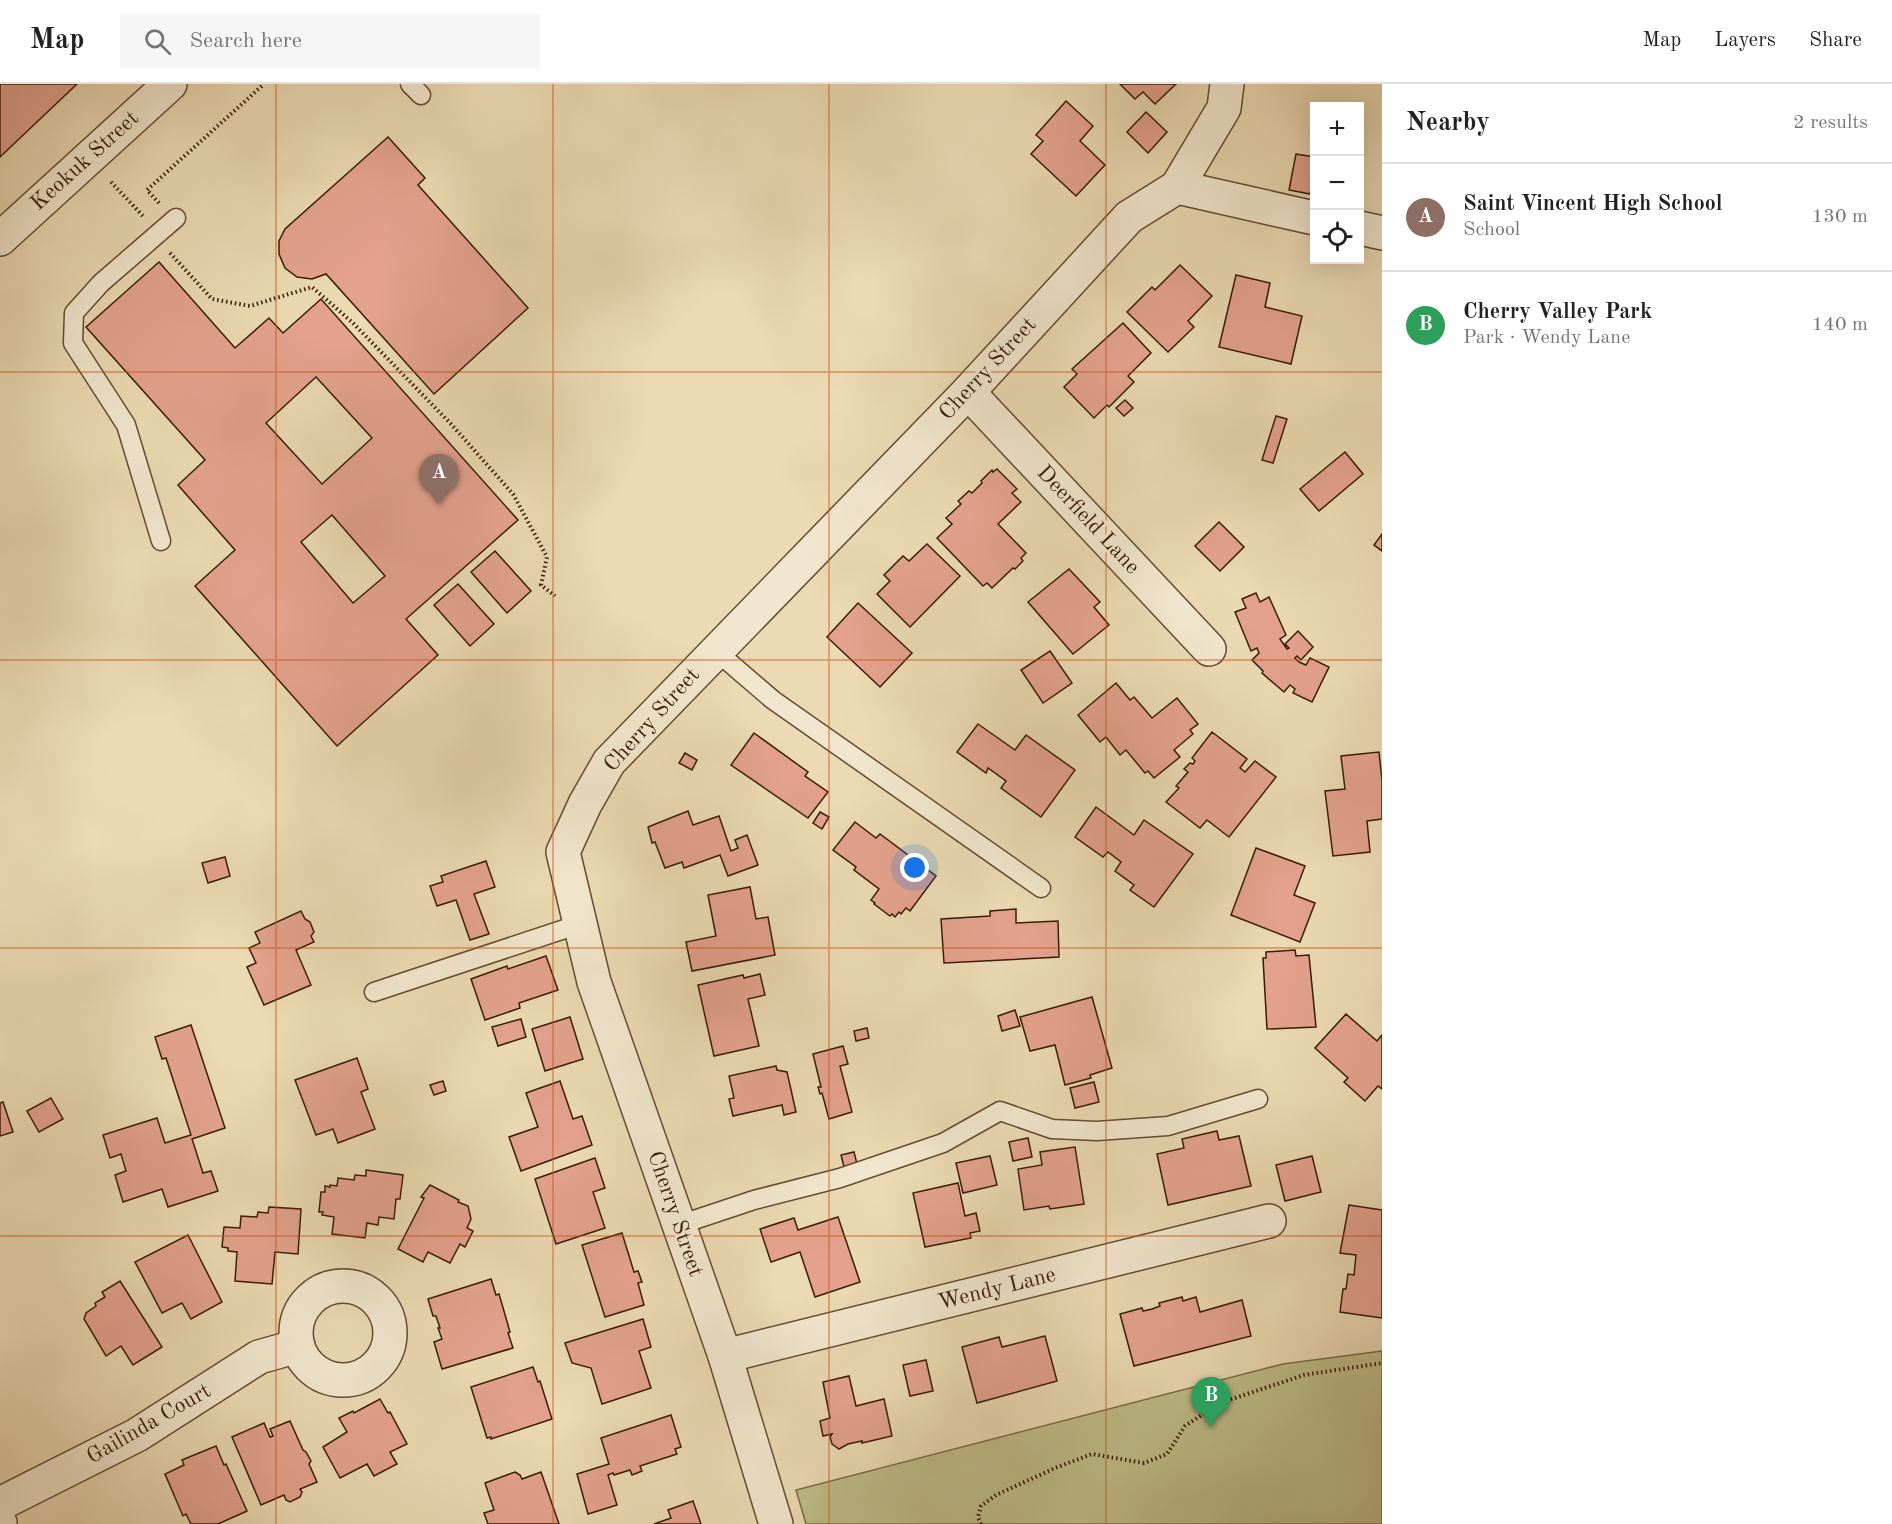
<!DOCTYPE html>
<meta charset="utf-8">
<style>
body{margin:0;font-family:"Old Standard TT",serif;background:#f6f6f6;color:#202124}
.controls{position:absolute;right:18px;top:18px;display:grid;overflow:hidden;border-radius:0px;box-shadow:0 6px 24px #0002}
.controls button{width:54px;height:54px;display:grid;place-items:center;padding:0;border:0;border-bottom:2px solid #e0e0e0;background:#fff;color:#202124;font:30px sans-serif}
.you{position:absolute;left:915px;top:784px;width:21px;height:21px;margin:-15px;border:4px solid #fff;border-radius:50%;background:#1a73e8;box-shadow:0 0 0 9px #1a73e833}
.badge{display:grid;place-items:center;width:39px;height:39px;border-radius:50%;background:#8f2418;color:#fff;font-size:20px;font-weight:700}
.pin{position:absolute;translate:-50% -50px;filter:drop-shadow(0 2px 3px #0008)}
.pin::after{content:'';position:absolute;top:32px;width:21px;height:18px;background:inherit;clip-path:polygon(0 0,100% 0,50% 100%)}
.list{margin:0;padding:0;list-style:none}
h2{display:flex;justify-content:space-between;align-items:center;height:78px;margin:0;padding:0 24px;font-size:26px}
h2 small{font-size:20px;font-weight:400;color:#757577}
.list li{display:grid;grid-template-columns:39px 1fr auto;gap:18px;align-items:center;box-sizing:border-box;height:108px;padding:0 24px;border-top:2px solid #e0e0e0}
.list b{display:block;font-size:22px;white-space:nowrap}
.list p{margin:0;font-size:20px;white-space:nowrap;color:#757577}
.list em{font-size:20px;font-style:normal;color:#757577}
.icon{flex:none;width:33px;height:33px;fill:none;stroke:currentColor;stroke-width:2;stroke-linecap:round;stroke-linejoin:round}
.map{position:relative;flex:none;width:1382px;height:1440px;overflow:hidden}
header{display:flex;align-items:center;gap:36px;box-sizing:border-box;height:84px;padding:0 30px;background:#fff;border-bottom:2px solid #e0e0e0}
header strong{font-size:28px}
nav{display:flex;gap:33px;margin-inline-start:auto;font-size:21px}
.search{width:420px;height:54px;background:#f6f6f6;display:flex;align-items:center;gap:15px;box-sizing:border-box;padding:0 21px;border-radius:0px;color:#757577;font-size:22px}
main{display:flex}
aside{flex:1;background:#fff}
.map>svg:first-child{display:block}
</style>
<header>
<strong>Map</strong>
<div class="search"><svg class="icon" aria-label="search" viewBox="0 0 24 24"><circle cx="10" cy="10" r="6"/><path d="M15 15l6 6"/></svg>Search here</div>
<nav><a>Map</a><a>Layers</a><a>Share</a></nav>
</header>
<main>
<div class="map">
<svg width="1382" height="1440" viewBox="0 0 1382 1440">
<rect width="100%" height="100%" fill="#ebdab3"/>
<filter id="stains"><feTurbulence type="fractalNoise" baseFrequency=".00333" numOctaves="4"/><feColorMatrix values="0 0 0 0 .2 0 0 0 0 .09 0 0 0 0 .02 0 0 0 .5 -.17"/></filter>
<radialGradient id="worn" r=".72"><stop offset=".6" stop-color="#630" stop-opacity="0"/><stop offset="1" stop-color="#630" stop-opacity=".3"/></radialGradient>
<polygon fill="#bebd88" stroke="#7b6c47" stroke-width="1.5" points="1382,1267 1382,1440 806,1440 796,1406 1283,1280"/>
<g fill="#e4a28e" stroke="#381b06" stroke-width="1.5" fill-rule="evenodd">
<polygon points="0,0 77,0 0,73"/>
<polygon points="1120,0 1176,0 1155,20 1143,8 1135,15"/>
<polygon points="1066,17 1093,42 1080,57 1105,81 1076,112 1031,70 1043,57 1036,51"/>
<polygon points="1146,28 1167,48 1148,69 1127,48"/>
<polygon points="388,53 425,94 418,101 528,224 434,310 326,190 312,195 297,193 285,184 279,170 279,157 285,145"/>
<polygon points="1296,70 1314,73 1314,106 1311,105 1310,110 1289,106"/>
<path d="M159,178L235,264L269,234L283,249L321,215L518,436L406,535L438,571L337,662L195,502L235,466L178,401L205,376L86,243ZM316,293L372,354L322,400L266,339ZM332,431L385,492L353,519L301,458Z"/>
<polygon points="1180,181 1212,212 1188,237 1194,243 1168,268 1127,228 1152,203 1155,206"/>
<polygon points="1236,191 1270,199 1265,223 1302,232 1291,280 1219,263"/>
<polygon points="1123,239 1151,269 1128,292 1134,298 1109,323 1107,321 1094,334 1064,303 1077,290 1072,285"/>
<polygon points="1125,316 1133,324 1124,332 1116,324"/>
<polygon points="1276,332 1287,335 1273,379 1262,376"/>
<polygon points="1345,368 1363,390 1319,427 1300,405"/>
<polygon points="997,385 1017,405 1012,409 1021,418 998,440 1026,469 1021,474 1023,477 1015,485 1013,484 992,504 987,499 983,502 937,454 952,440 946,434 961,420 958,417 969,407 972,409 982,399 981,397 992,386 993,388"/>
<polygon points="1219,438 1244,463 1220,487 1195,462"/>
<polygon points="1382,450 1382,467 1374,461"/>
<polygon points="927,460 960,492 910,543 877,510 890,497 884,491 903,472 909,477"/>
<polygon points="495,467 531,507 507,529 471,488"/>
<polygon points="1069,485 1100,518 1094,523 1109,541 1073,570 1028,518"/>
<polygon points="458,500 494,540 470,562 434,521"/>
<polygon points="1256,509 1260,518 1269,513 1286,551 1280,555 1287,565 1289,564 1285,560 1298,547 1313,563 1301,576 1297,572 1295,574 1299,578 1306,581 1310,574 1329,583 1312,618 1293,609 1295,605 1290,601 1284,608 1262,589 1263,587 1252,576 1259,569 1257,564 1251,567 1235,528 1246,524 1242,515"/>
<polygon points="858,519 912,569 880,603 827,553"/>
<polygon points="1050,567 1072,599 1043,619 1021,586"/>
<polygon points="1116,599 1130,616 1134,613 1152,634 1177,614 1198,640 1190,646 1193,650 1174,666 1180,673 1154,694 1148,687 1145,689 1126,666 1120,671 1106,653 1100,658 1078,631"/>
<polygon points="978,640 1015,666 1026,651 1075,686 1041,733 1001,704 1006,697 988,684 986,689 957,668"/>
<polygon points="1212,648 1247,675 1240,684 1245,688 1255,677 1276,693 1229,753 1207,736 1200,744 1166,718 1179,704 1176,702 1188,688 1184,685 1190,679 1193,680 1195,677 1192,674"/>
<polygon points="754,649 808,688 805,692 828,708 808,734 731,681"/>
<polygon points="1379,668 1382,696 1382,735 1367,737 1370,768 1333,772 1325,707 1345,705 1341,672"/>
<polygon points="685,669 697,676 692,686 679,679"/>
<polygon points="1096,723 1134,751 1144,736 1193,770 1154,823 1130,806 1134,801 1115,787 1121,778 1108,768 1103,773 1075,753"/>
<polygon points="688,727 693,741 719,732 731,767 738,764 735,756 747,751 758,781 728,792 720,771 684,784 682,778 665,784 655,758 652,759 648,743"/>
<polygon points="820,728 829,733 822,745 813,739"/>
<polygon points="855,738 876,754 880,750 936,792 910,827 906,824 901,830 899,828 895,833 892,830 890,832 874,820 875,819 871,816 879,805 854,786 856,783 833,766"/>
<polygon points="1256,764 1305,782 1294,811 1315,819 1300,858 1231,831"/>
<polygon points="225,773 230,792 208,799 202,779"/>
<polygon points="486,777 495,803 474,810 489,850 470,856 456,816 437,822 430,802 443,798 441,792"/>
<polygon points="750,803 756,835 768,833 775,871 692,887 686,858 716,852 708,811"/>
<polygon points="1016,825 1016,839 1058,837 1059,873 944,879 941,835 990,832 990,827"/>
<polygon points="301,827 305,835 310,838 314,848 311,852 314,858 296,866 311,901 264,921 247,883 256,879 249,864 260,859 255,848"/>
<polygon points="1295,866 1296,872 1309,871 1316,943 1267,945 1263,874 1266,874 1266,868"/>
<polygon points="546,872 558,906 519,919 520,924 485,936 471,895 507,882 508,885"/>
<polygon points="760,890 765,911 748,915 759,962 714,972 698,901 743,891 744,894"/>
<polygon points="1092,913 1112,984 1090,991 1091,994 1065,1001 1055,961 1030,967 1020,933"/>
<polygon points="1015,926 1020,942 1002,947 998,932"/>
<polygon points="1346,930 1377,957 1382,951 1382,1005 1378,1002 1365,1017 1344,998 1348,994 1315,964"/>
<polygon points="570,933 583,975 545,987 532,945"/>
<polygon points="521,935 526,953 498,962 492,943"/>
<polygon points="191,941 225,1044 192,1055 203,1089 211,1087 218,1107 168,1123 162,1105 123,1118 115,1091 126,1087 121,1070 110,1074 103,1051 157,1034 165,1059 191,1051 166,974 162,975 155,953"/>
<polygon points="867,944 869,954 856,957 854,947"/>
<polygon points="843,962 848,980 840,982 852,1028 829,1035 822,1009 820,1010 818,1003 821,1003 813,970"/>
<polygon points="357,974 368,1005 361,1008 375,1045 338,1059 333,1045 316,1051 295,996"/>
<polygon points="776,982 777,986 787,988 796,1028 784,1031 782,1021 733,1032 729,1015 734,1014 729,992"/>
<polygon points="443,997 446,1007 434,1011 430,1001"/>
<polygon points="560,997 573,1035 582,1032 592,1061 521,1087 509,1053 538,1043 526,1009"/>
<polygon points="1094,998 1099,1018 1075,1024 1070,1004"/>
<polygon points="51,1014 63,1035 39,1048 27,1027"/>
<polygon points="3,1018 13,1048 0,1052 0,1019"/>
<polygon points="1217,1047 1219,1056 1239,1052 1251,1102 1168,1121 1157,1070 1184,1064 1182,1055"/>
<polygon points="1028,1054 1032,1073 1013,1077 1009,1058"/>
<polygon points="1075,1063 1084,1120 1050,1125 1049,1122 1024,1126 1018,1085 1042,1081 1040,1068"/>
<polygon points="854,1068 857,1080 844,1083 841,1071"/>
<polygon points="990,1072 997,1101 963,1109 956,1079"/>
<polygon points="1312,1072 1321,1108 1285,1117 1276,1081"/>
<polygon points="595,1074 605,1104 593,1108 605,1144 556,1160 535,1095"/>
<polygon points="366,1086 403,1091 400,1115 396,1115 394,1135 379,1133 378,1141 367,1139 365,1154 332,1150 334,1133 322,1131 323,1128 319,1128 321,1108 325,1108 325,1102 330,1103 330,1101 337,1102 338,1094 354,1096 355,1091 366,1092"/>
<polygon points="958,1099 965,1132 976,1129 980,1147 970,1149 971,1154 925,1163 913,1109"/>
<polygon points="430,1101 459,1116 458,1118 468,1122 471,1135 467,1144 473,1147 465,1163 460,1160 450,1179 428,1168 423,1178 398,1165 424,1114 421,1113"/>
<polygon points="1349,1121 1382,1126 1382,1234 1340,1228 1343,1205 1346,1205 1348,1190 1354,1191 1356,1171 1340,1169"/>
<polygon points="269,1123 301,1125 298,1170 275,1168 272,1200 235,1197 237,1168 228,1167 228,1164 222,1163 224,1143 240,1144 241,1132 257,1133 258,1128 268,1129"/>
<polygon points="838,1133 860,1198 815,1213 800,1168 771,1178 760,1145 794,1134 798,1146"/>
<polygon points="622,1149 634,1188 638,1187 642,1198 638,1199 644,1221 605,1233 582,1161"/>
<polygon points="188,1151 222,1218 191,1235 182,1219 162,1229 135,1178"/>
<polygon points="491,1195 496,1211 499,1210 510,1248 508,1249 513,1264 442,1285 434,1258 442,1255 438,1244 440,1244 436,1232 433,1232 428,1215"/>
<polygon points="120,1197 162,1263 133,1281 121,1262 106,1272 84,1235 86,1229 96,1222 95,1219 105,1213 102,1208"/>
<polygon points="1182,1213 1183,1217 1196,1213 1200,1228 1242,1216 1251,1252 1134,1282 1120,1230 1142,1224 1143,1227 1152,1225 1160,1222 1159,1219"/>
<polygon points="643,1235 651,1263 639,1267 651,1304 602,1320 591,1284 572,1279 565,1259"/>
<polygon points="1045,1252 1057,1297 977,1319 962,1263 999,1253 1002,1263"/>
<polygon points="926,1276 933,1307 910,1312 903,1281"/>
<polygon points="533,1283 538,1298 540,1297 552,1335 491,1355 491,1353 487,1354 471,1303"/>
<polygon points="849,1292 856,1322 884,1315 892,1352 862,1359 862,1357 848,1360 839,1365 832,1360 830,1353 832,1350 823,1352 820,1337 830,1334 823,1298"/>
<polygon points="380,1315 388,1329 390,1328 407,1360 390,1368 397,1380 374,1392 367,1380 340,1394 323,1363 347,1348 339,1334 353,1327 354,1329"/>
<polygon points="671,1331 681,1363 675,1365 677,1370 640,1382 642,1387 632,1391 630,1386 614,1391 613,1389 608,1391 617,1421 588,1430 577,1390 609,1380 601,1354"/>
<polygon points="290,1337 303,1366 306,1368 311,1377 309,1380 317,1398 300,1405 302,1408 300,1413 290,1418 286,1416 284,1411 261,1421 232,1353 264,1339 270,1353 273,1352 270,1345"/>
<polygon points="216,1362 224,1381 226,1380 247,1427 218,1440 191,1440 186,1430 183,1432 165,1390 184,1381 182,1376"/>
<polygon points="515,1388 520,1391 522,1395 541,1388 559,1440 488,1440 484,1429 494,1426 485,1399"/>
<polygon points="693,1417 701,1440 654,1440 671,1434 668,1426"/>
</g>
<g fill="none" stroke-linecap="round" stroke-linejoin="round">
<g stroke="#654b31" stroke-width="21">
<g id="service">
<polyline points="410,0 421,11"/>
<polyline points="161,457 126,341 73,259 74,229 101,199 176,134"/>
<polyline points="716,567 773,616 1041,804"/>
<polyline points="374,908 580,840"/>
<polyline points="679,1141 754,1116 840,1094 943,1059 1000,1027 1052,1045 1097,1047 1168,1042 1258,1015"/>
</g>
</g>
<g stroke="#654b31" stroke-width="36">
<g id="minor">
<polyline points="1177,103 1314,134"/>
<polyline points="1360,144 1382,149"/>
<polyline points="968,308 1209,565"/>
<circle cx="343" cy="1249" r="47"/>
<polyline points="725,1272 1269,1137"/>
<polyline points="0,1420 137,1351 259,1273 298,1262"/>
<polyline points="776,1440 725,1272 594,898 563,768 585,720 609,678 968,308 1129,133 1177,103 1224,24 1227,0"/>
</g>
</g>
<g stroke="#654b31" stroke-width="36">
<g id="tertiary">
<polyline points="0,155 170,0"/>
<polyline points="0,1439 0,1440"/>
</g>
</g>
<g stroke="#381b06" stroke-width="4" stroke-dasharray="1.5 3" stroke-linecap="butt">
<polyline points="111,98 143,132"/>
<polyline points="159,119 147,106 264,0"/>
<polyline points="170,169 212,215 250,222 312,203 353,239 451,340 513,410 547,473 541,501 555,512"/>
<polyline points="981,1440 978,1433 981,1422 996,1411 1055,1384 1092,1370 1144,1379 1167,1370 1185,1342 1220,1319 1304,1291 1382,1279"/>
</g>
<use href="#service" stroke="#f2e7ce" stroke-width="18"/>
<use href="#minor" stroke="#f2e7ce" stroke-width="33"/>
<use href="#tertiary" stroke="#f2e7ce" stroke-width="33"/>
</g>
<path fill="none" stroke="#ce500b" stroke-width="1.5" stroke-opacity="0.55" d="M276,0V1440M553,0V1440M829,0V1440M1106,0V1440M0,288H1382M0,576H1382M0,864H1382M0,1152H1382"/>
<g text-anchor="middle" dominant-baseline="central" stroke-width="6" stroke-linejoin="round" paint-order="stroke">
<g font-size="22" fill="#381b06" stroke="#f2e7ce">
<text transform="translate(85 77) rotate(-42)">Keokuk Street</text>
<text transform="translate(988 285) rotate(-47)">Cherry Street</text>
<text transform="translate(1088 436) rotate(47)">Deerfield Lane</text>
<text transform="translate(652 636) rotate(-48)">Cherry Street</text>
<text transform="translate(675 1130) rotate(71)">Cherry Street</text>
<text transform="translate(997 1205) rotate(-14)">Wendy Lane</text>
<text transform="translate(149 1340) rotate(-30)">Gailinda Court</text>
</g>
</g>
<rect width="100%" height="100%" filter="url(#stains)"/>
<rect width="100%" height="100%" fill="url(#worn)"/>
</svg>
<div class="controls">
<button>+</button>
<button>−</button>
<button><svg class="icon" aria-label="locate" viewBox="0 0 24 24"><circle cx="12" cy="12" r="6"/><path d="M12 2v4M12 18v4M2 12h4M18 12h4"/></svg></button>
</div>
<div class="you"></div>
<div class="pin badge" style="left:439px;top:420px;background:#8d6e63">A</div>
<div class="pin badge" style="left:1211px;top:1343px;background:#2e9e5b">B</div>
</div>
<aside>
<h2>Nearby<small>2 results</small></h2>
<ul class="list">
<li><span class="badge" style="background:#8d6e63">A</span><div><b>Saint Vincent High School</b><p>School</p></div><em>130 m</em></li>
<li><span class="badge" style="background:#2e9e5b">B</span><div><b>Cherry Valley Park</b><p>Park · Wendy Lane</p></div><em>140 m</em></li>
</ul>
</aside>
</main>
